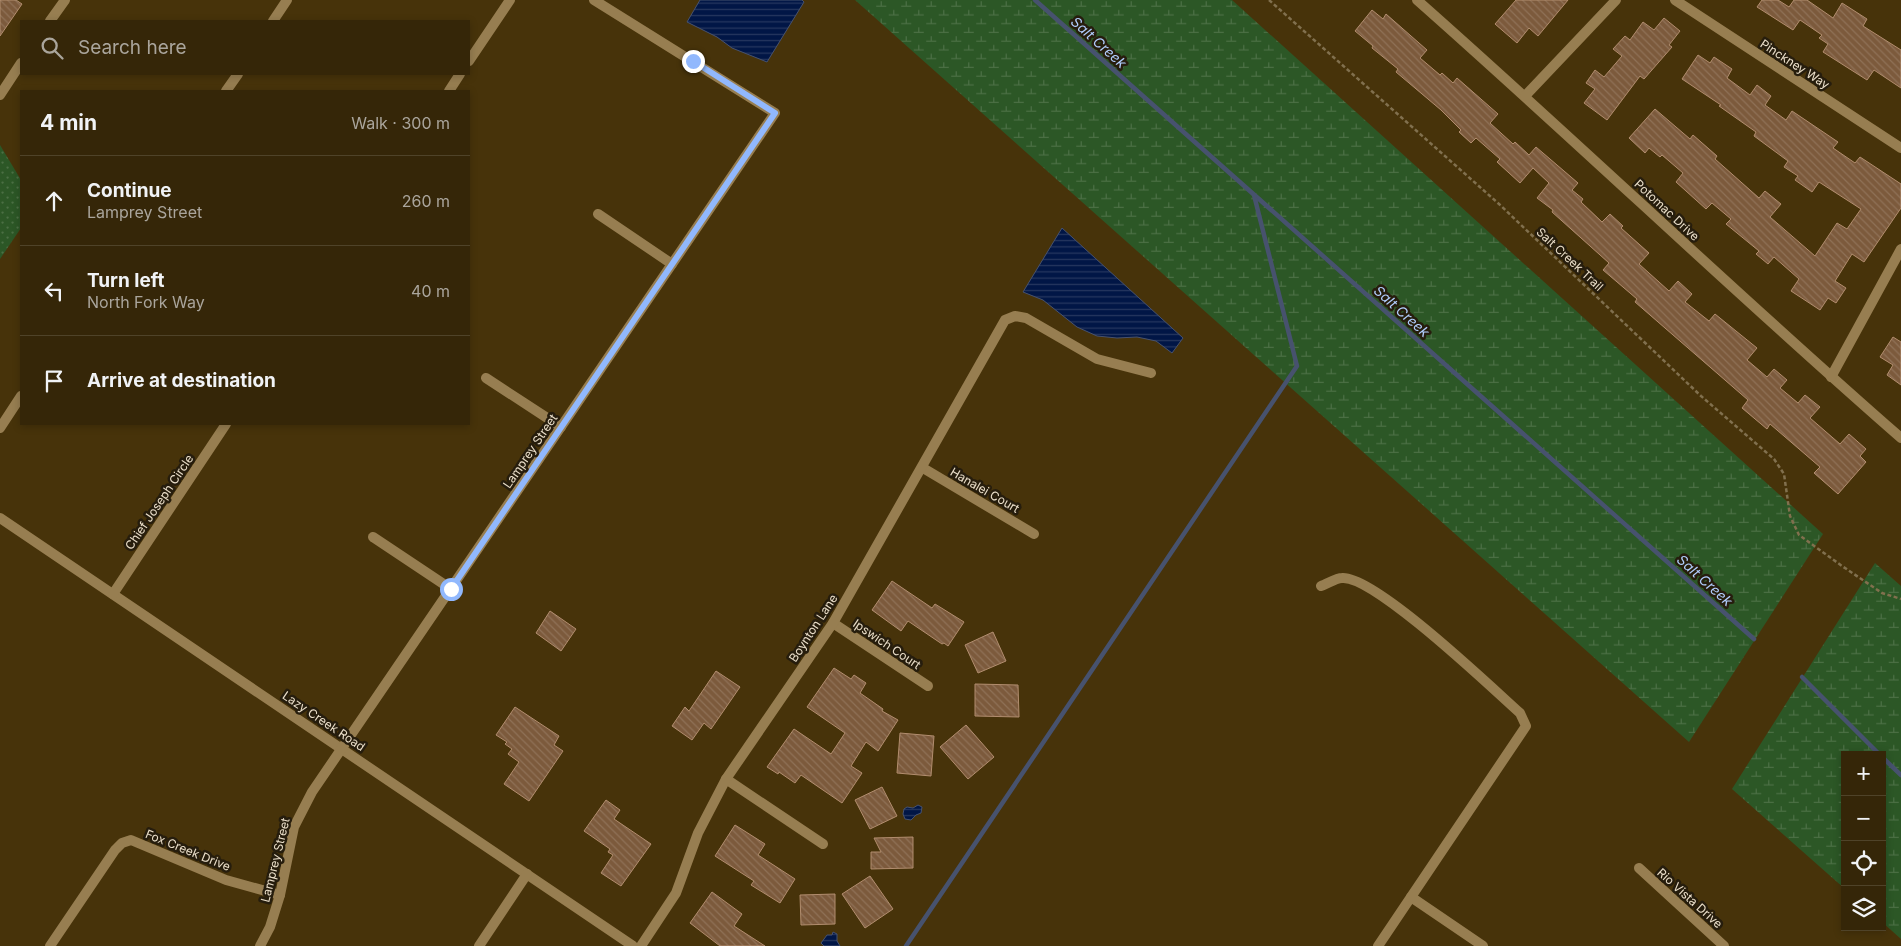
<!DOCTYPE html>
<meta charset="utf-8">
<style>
body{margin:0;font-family:Inter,sans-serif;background:#403216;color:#f1f3f6}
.controls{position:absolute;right:15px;bottom:15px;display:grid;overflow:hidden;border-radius:0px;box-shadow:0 2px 8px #0003}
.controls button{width:45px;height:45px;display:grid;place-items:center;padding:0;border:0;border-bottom:1px solid #4f4329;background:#352608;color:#f1f3f6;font:25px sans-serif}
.stop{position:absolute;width:15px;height:15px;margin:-11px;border:4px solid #91b8fd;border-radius:50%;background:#fff}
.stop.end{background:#91b8fd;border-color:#fff;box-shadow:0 1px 5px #0008}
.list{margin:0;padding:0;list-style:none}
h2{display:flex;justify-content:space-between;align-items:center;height:65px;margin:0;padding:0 20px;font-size:21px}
h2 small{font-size:16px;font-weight:400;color:#aaa59c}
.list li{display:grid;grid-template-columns:32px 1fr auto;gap:15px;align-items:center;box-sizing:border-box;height:90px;padding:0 20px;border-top:1px solid #4f4329}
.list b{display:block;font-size:19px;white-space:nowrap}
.list p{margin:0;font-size:16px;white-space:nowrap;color:#aaa59c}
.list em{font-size:16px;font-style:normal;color:#aaa59c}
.icon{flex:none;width:28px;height:28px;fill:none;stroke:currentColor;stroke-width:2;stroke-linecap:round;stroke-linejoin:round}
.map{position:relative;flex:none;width:1901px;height:946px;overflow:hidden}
.search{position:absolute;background:#352608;box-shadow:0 2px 8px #0003;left:20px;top:20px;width:450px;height:55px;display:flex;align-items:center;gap:12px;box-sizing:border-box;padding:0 18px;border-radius:0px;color:#aaa59c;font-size:19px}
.panel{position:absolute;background:#352608;box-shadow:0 2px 8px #0003;left:20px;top:90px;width:450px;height:335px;border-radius:0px}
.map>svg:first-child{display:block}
</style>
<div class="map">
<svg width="1901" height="946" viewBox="0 0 1901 946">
<defs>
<pattern id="grass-dots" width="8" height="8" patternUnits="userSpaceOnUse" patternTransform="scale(1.25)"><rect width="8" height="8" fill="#2c5726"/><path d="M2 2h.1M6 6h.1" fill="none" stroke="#4b6f44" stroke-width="1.8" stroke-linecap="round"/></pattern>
<pattern id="wetland-marsh" width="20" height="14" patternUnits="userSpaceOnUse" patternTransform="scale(1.25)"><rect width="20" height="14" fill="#2c5726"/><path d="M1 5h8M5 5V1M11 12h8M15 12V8" fill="none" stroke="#4b6f44"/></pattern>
<pattern id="water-rules" width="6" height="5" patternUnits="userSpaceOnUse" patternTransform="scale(1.25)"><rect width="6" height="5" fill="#011646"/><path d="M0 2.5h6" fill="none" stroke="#26375f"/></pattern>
<pattern id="building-back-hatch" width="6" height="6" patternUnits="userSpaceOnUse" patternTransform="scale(1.25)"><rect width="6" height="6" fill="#7c5a3c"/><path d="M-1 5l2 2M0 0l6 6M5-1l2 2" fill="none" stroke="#8f7157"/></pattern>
</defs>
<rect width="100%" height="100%" fill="#47330a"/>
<polygon fill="url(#grass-dots)" points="0,145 21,180 21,228 0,259"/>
<g fill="url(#wetland-marsh)">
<polygon points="855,0 1232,0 1823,534 1689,742"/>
<polygon points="1875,563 1901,586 1901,939 1882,922 1882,755 1845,755 1845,889 1732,789"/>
</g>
<g fill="url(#water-rules)" stroke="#47526e">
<polygon points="700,0 802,0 804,2 767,62 732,48 717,37 687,22"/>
<polygon points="1062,228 1183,338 1172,353 1156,341 1137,337 1117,338 1097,336 1077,327 1043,300 1023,292"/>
<polygon points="918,805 922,807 921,813 916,815 911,820 905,819 903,814 904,809 907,807 913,808"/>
<polygon points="833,932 837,934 837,941 840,946 824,946 821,943 827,935 832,935"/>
</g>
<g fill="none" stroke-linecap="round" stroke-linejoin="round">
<g stroke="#47526e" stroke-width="4.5">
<polyline points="1035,0 1754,639"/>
<polyline points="1802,677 1880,755"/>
<polyline points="1882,757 1901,775"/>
<polyline points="906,946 1297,366 1254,195"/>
</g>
</g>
<g fill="url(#building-back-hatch)" stroke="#b28d6e">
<polygon points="0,0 16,0 22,4 0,36"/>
<polygon points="1516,0 1568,0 1538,36 1529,28 1517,43 1495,24"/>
<polygon points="1762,0 1778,0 1789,7 1794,0 1807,0 1833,18 1842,3 1867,19 1863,26 1901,50 1901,88 1874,70 1867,80 1823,52 1828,44 1819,38 1822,35 1800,20 1793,30 1757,7"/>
<polygon points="1372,10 1383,19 1386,14 1427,50 1420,58 1440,75 1442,73 1453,83 1457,78 1498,114 1490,123 1513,144 1515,142 1529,155 1536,147 1578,183 1572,190 1583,199 1581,202 1602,222 1610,214 1623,226 1621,228 1649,253 1639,264 1669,291 1678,281 1692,294 1685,302 1709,321 1715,314 1757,348 1747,360 1767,377 1774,369 1787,380 1780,388 1798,403 1805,395 1820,407 1810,418 1840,444 1849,434 1866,449 1860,456 1866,462 1838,494 1814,473 1820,467 1770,424 1767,429 1742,408 1748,400 1635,302 1637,299 1603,270 1609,263 1552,212 1553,210 1537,198 1549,183 1533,168 1520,183 1497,162 1500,159 1476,138 1471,143 1459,132 1461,130 1441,110 1396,72 1398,69 1372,48 1373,46 1355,31"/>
<polygon points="1664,18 1680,31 1669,45 1672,47 1644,79 1640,76 1607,120 1584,103 1595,89 1586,83 1595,70 1604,77 1622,56 1613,49 1625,36 1630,40 1643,22 1654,30"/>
<polygon points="1698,55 1710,63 1714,57 1732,69 1727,78 1750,95 1757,85 1771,96 1765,105 1786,120 1792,111 1838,142 1833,148 1855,163 1860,157 1901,184 1901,208 1864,262 1852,254 1835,281 1846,288 1836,303 1828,298 1820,310 1791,291 1799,279 1774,257 1768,264 1756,254 1759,251 1726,224 1731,219 1712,203 1706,209 1676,182 1683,173 1662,155 1660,157 1649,148 1645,153 1629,138 1655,109 1690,139 1693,135 1717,156 1715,159 1759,198 1765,191 1781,204 1770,217 1815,256 1837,223 1847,229 1861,209 1819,182 1812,192 1795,180 1798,176 1784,167 1788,161 1754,136 1756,132 1719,106 1721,105 1682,79"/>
<polygon points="1893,337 1901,342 1901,385 1887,375 1893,365 1880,357"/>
<polygon points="892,581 932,608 935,604 964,622 948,646 944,643 942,644 908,621 901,631 872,610"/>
<polygon points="550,611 576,629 561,651 536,633"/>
<polygon points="993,632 1006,661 978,673 965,645"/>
<polygon points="834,668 851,679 854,675 866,683 860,693 883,709 882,711 898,720 878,751 866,742 851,766 862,773 842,803 801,775 795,783 779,772 778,774 767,767 794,729 831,754 845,733 807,707"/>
<polygon points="716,671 740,687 711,729 704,723 692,740 672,726 685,707 689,711"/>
<polygon points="975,684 1018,685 1019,717 975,716"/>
<polygon points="515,707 559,736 554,745 563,751 529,801 504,784 519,762 508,754 512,749 505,744 507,742 496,735"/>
<polygon points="966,725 994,757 968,779 940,747"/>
<polygon points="900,733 934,736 931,776 897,773"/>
<polygon points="882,787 897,816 870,829 855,800"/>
<polygon points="606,800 620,810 614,819 651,844 621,886 601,873 613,855 608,852 610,849 584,831"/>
<polygon points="735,825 765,844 758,855 795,879 780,903 751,885 754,881 715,856"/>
<polygon points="913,837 913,868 871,869 871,852 881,852 874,838"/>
<polygon points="870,876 893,909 865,928 842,894"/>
<polygon points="712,892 742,914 734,926 765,946 720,946 690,923"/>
<polygon points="835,894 835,924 801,925 800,895"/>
</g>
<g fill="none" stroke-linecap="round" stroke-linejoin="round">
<polyline stroke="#81704e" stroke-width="2.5" stroke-dasharray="4 2.5" stroke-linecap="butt" points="1269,0 1499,204 1701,396 1774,459 1784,474 1790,516 1799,535 1842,566 1882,593 1901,599"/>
<g stroke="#977e51" stroke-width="10">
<path d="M1417,0C1580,144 1737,295 1901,438"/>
<polyline points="1675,0 1901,148"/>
<polyline points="50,21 65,0"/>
<polyline points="273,21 287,0"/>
<polyline points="469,61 510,0"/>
<polyline points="226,91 238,74"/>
<polyline points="449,91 460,74"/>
<polyline points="0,95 21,63"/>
<polyline points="1525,96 1616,0"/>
<polyline points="598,214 672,264"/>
<polyline points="1831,377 1901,249"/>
<polyline points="486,378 561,427"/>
<polyline points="0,428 21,396"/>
<polyline points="923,468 1034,534"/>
<polyline points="0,518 633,946"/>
<polyline points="373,537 451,589"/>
<path d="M1321,586C1327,584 1336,578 1342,578C1374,575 1492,688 1520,713L1526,726L1378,946"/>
<polyline points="113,594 226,424"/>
<polyline points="833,623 928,686"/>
<polyline points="726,779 823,844"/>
<polyline points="1639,868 1724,946"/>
<polyline points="1411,897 1483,946"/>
<polyline points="50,946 115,850 122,843 131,840 226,880 280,895"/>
<polyline points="260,946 270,927 280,895 294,827 312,792 775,113 594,0"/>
<polyline points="479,946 527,874"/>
<polyline points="641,946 676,893 698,833 726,779 833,623 1005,320 1015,316 1026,318 1097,359 1151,373"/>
</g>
</g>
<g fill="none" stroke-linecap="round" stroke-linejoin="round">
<polyline stroke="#91b8fd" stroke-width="6" points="451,589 775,113 693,61"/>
</g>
<g text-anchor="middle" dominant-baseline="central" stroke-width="5" stroke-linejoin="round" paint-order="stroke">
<g font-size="12" fill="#ebdfca" stroke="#261d0d">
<text transform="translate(1795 64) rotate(33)">Pinckney Way</text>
<text transform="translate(1667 210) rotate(43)">Potomac Drive</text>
<text transform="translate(1570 259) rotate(43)">Salt Creek Trail</text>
<text transform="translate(530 451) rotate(-56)">Lamprey Street</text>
<text transform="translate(985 490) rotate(30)">Hanalei Court</text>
<text transform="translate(159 502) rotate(-56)">Chief Joseph Circle</text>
<text transform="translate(813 628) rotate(-57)">Boynton Lane</text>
<text transform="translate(887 644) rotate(34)">Ipswich Court</text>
<text transform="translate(324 721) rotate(34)">Lazy Creek Road</text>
<text transform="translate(188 850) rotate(22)">Fox Creek Drive</text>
<text transform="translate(275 860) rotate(-76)">Lamprey Street</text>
<text transform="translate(1690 898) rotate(42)">Rio Vista Drive</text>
</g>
<g font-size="14" font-style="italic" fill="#b1cdfd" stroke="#261d0d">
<text transform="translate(1099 42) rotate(42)">Salt Creek</text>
<text transform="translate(1402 311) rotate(42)">Salt Creek</text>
<text transform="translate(1705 580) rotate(42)">Salt Creek</text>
</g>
</g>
</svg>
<div class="controls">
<button>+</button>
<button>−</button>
<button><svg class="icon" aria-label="locate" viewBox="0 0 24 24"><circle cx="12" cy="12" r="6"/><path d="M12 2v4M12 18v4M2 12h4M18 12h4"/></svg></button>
<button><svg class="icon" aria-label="layers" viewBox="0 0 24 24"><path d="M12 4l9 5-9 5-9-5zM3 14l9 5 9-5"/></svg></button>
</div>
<div class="stop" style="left:451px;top:589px"></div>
<div class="stop end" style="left:693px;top:61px"></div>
<div class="search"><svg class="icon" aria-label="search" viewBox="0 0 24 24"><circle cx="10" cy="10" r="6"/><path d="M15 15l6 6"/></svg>Search here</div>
<section class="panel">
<h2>4 min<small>Walk · 300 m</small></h2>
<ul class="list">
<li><svg class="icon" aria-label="ahead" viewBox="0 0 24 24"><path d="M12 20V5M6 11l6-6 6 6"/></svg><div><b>Continue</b><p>Lamprey Street</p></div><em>260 m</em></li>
<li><svg class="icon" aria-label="left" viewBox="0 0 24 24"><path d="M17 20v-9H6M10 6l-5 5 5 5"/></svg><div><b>Turn left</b><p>North Fork Way</p></div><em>40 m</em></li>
<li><svg class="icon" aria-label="arrive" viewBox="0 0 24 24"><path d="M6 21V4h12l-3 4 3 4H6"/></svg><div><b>Arrive at destination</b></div></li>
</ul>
</section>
</div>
